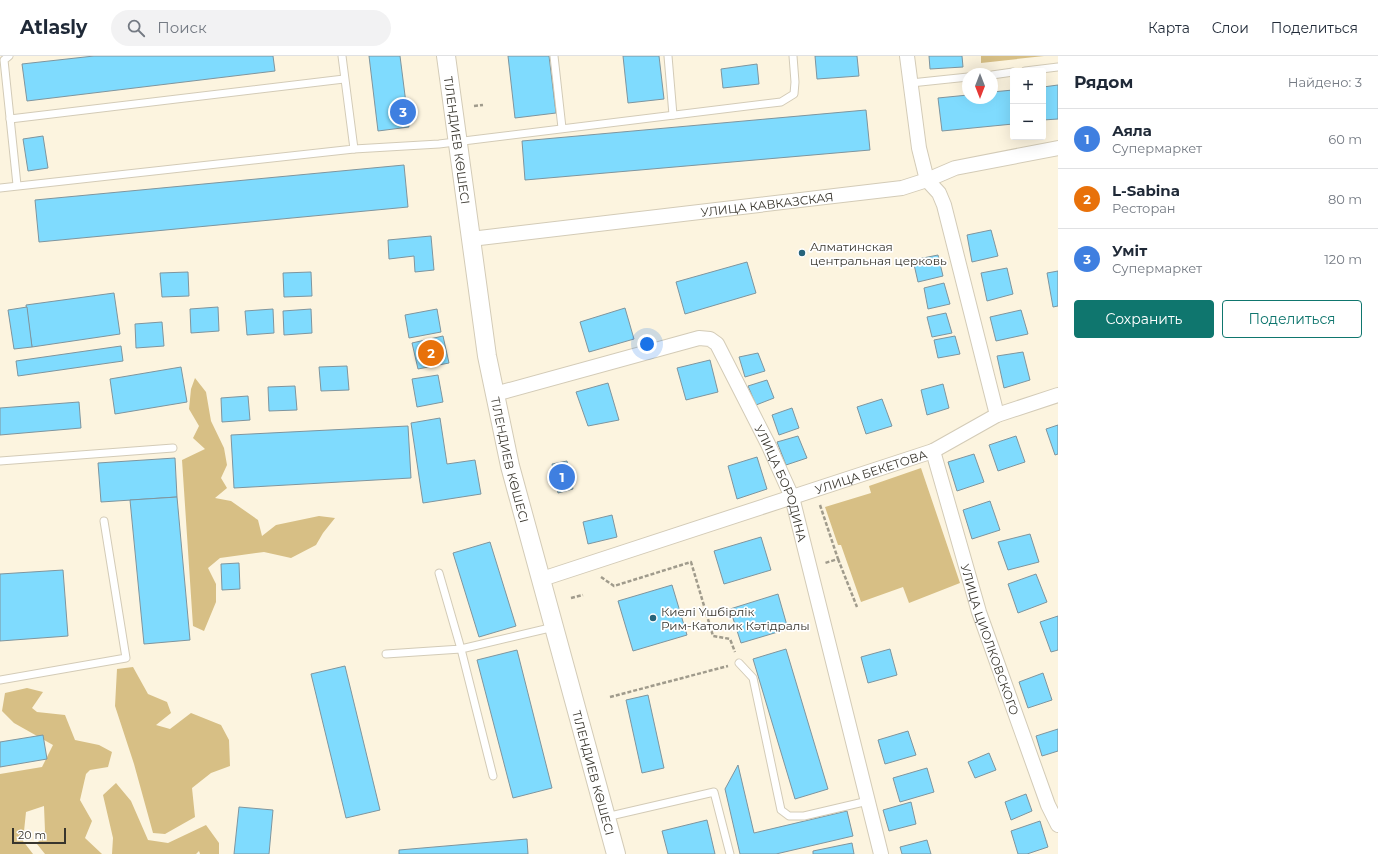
<!DOCTYPE html>
<html lang="ru">
<meta charset="utf-8">
<style>
body{margin:0;font-family:Montserrat,sans-serif;background:#f2f2f3;color:#1f2937}
.controls{position:absolute;right:12px;top:12px;display:grid;overflow:hidden;border-radius:4px;box-shadow:0 4px 16px #0002}
.controls button{width:36px;height:36px;display:grid;place-items:center;padding:0;border:0;border-bottom:1px solid #e0e1e3;background:#fff;color:#1f2937;font:20px sans-serif}
.compass{position:absolute;left:962px;top:12px;width:36px;height:36px;border-radius:50%;background:#fff;box-shadow:0 4px 16px #0002;rotate:180deg}
.scale{position:absolute;left:12px;bottom:10px;width:54px;box-sizing:border-box;padding-left:4px;border:2px solid #38352d;border-top:0;font-size:11px;line-height:14px;white-space:nowrap;color:#38352d;-webkit-text-stroke:3px #fff;paint-order:stroke}
.you{position:absolute;left:647px;top:288px;width:14px;height:14px;margin:-10px;border:3px solid #fff;border-radius:50%;background:#1a73e8;box-shadow:0 0 0 6px #1a73e833}
.badge{display:grid;place-items:center;width:26px;height:26px;border-radius:50%;background:#0f766e;color:#fff;font-size:13px;font-weight:700}
.pin{position:absolute;translate:-50% -50%;border:2px solid #fff;box-shadow:0 1px 4px #0006}
.list{margin:0;padding:0;list-style:none}
h2{display:flex;justify-content:space-between;align-items:center;height:52px;margin:0;padding:0 16px;font-size:17px}
h2 small{font-size:13px;font-weight:400;color:#747a83}
.list li{display:grid;grid-template-columns:26px 1fr auto;gap:12px;align-items:center;box-sizing:border-box;height:60px;padding:0 16px;border-top:1px solid #e0e1e3}
.list b{display:block;font-size:15px;white-space:nowrap}
.list p{margin:0;font-size:13px;white-space:nowrap;color:#747a83}
.list em{font-size:13px;font-style:normal;color:#747a83}
.actions{display:flex;gap:8px;padding:12px 16px}
.actions a{flex:1;padding:9px 0;border:1px solid #0f766e;border-radius:4px;text-align:center;font-size:14px;color:#0f766e}
.actions .main{background:#0f766e;color:#fff}
.icon{flex:none;width:22px;height:22px;fill:none;stroke:currentColor;stroke-width:2;stroke-linecap:round;stroke-linejoin:round}
.map{position:relative;flex:none;width:1058px;height:798px;overflow:hidden}
header{display:flex;align-items:center;gap:24px;box-sizing:border-box;height:56px;padding:0 20px;background:#fff;border-bottom:1px solid #e0e1e3}
header strong{font-size:19px}
nav{display:flex;gap:22px;margin-inline-start:auto;font-size:14px}
.search{width:280px;height:36px;background:#f2f2f3;display:flex;align-items:center;gap:10px;box-sizing:border-box;padding:0 14px;border-radius:22px;color:#747a83;font-size:15px}
main{display:flex}
aside{flex:1;background:#fff}
.map>svg:first-child{display:block}
</style>
<header>
<strong>Atlasly</strong>
<div class="search"><svg class="icon" aria-label="search" viewBox="0 0 24 24"><circle cx="10" cy="10" r="6"/><path d="M15 15l6 6"/></svg>Поиск</div>
<nav><a>Карта</a><a>Слои</a><a>Поделиться</a></nav>
</header>
<main>
<div class="map">
<svg width="1058" height="798" viewBox="0 0 1058 798">
<rect width="100%" height="100%" fill="#fcf4df"/>
<g fill="#d7bf85">
<polygon points="981,0 1044,0 981,7"/>
<polygon points="195,322 206,336 211,365 224,392 227,409 221,422 227,432 215,442 231,445 258,464 262,480 276,469 319,460 335,462 323,477 316,489 291,502 264,496 220,502 208,512 216,528 216,546 204,575 193,570 182,404 205,393 193,382 199,370 189,353 191,333"/>
<polygon points="921,412 960,527 909,547 903,531 861,546 841,489 838,489 825,451 871,437 869,430"/>
<polygon points="133,611 148,638 167,646 171,657 156,669 170,673 191,657 221,669 229,684 230,710 211,717 192,732 195,761 165,778 153,777 134,708 115,650 117,613"/>
<polygon points="27,632 43,636 32,652 37,656 65,659 75,684 99,689 112,696 108,711 90,714 86,718 80,744 92,765 85,782 102,798 45,798 37,788 45,775 44,750 26,756 23,785 33,798 0,798 0,718 42,711 53,689 14,667 2,655 5,637"/>
<polygon points="116,727 131,745 148,784 168,787 206,769 219,787 219,798 200,798 199,795 196,798 112,798 113,782 103,739"/>
</g>
<g fill="#7fdbfe" stroke="#7f959e">
<polygon points="94,0 273,0 275,15 27,45 22,8"/>
<polygon points="369,0 400,0 409,71 378,75"/>
<polygon points="508,0 549,0 556,57 515,62"/>
<polygon points="623,0 659,0 664,43 628,47"/>
<polygon points="815,0 857,0 859,20 817,23"/>
<polygon points="929,0 962,0 963,11 930,13"/>
<polygon points="757,8 759,28 723,32 721,13"/>
<polygon points="1058,29 1058,63 1043,64 1043,31"/>
<polygon points="1013,34 1013,68 942,75 938,42 968,39 968,42 992,42 992,36"/>
<polygon points="866,54 870,94 525,124 522,85"/>
<polygon points="43,80 48,112 28,115 23,83"/>
<polygon points="404,109 408,151 39,186 35,144"/>
<polygon points="991,174 998,200 972,206 967,179"/>
<polygon points="431,180 434,214 415,216 414,200 389,203 388,184"/>
<polygon points="938,199 943,220 918,226 913,204"/>
<polygon points="747,206 756,237 685,258 676,226"/>
<polygon points="1007,212 1013,238 987,245 981,217"/>
<polygon points="1058,215 1058,250 1053,251 1047,217"/>
<polygon points="188,216 189,240 162,241 160,217"/>
<polygon points="311,216 312,240 284,241 283,217"/>
<polygon points="944,227 950,248 928,253 924,232"/>
<polygon points="114,237 120,278 32,291 26,249"/>
<polygon points="27,251 32,291 14,293 8,254"/>
<polygon points="218,251 219,275 191,277 190,253"/>
<polygon points="625,252 634,283 589,296 580,266"/>
<polygon points="273,253 274,277 247,279 245,255"/>
<polygon points="311,253 312,277 284,279 283,255"/>
<polygon points="437,253 441,276 409,282 405,259"/>
<polygon points="1021,254 1028,278 996,285 990,261"/>
<polygon points="946,257 952,277 932,281 927,261"/>
<polygon points="162,266 164,290 136,292 135,268"/>
<polygon points="443,280 449,307 418,313 412,287"/>
<polygon points="955,280 960,298 938,302 934,284"/>
<polygon points="121,290 123,305 18,320 16,305"/>
<polygon points="1023,296 1030,324 1004,332 997,300"/>
<polygon points="758,297 765,315 745,321 739,301"/>
<polygon points="710,304 718,336 686,344 677,312"/>
<polygon points="347,310 349,334 321,335 319,311"/>
<polygon points="181,311 187,346 115,358 110,323"/>
<polygon points="438,319 443,346 417,351 412,323"/>
<polygon points="767,324 774,342 756,349 748,330"/>
<polygon points="608,327 619,364 588,370 576,336"/>
<polygon points="943,328 949,352 927,359 921,334"/>
<polygon points="295,330 297,354 269,355 268,331"/>
<polygon points="248,340 250,364 222,366 221,342"/>
<polygon points="882,343 892,370 866,378 857,351"/>
<polygon points="79,346 81,372 0,379 0,352"/>
<polygon points="792,352 799,372 779,379 772,359"/>
<polygon points="440,362 447,408 475,404 481,438 423,447 411,367"/>
<polygon points="1058,369 1058,398 1055,399 1046,373"/>
<polygon points="408,370 411,422 234,432 231,379"/>
<polygon points="798,380 807,402 786,409 777,386"/>
<polygon points="1016,380 1025,406 998,415 989,389"/>
<polygon points="974,398 984,426 957,435 948,406"/>
<polygon points="757,401 767,433 737,443 728,410"/>
<polygon points="175,402 177,441 101,446 98,407"/>
<polygon points="567,405 573,433 558,437 552,408"/>
<polygon points="177,441 190,584 144,588 130,444"/>
<polygon points="990,445 1000,474 972,483 963,454"/>
<polygon points="612,459 617,481 588,488 583,466"/>
<polygon points="1030,478 1039,506 1008,514 998,486"/>
<polygon points="761,481 771,514 724,528 714,495"/>
<polygon points="490,486 516,570 479,581 453,497"/>
<polygon points="239,507 240,533 222,534 221,508"/>
<polygon points="63,514 68,580 0,585 0,518"/>
<polygon points="1036,518 1047,546 1018,557 1008,528"/>
<polygon points="672,529 687,579 633,595 618,545"/>
<polygon points="778,538 788,573 741,587 730,553"/>
<polygon points="1058,560 1058,594 1051,596 1040,566"/>
<polygon points="786,593 828,733 795,743 753,603"/>
<polygon points="890,593 897,619 868,627 861,601"/>
<polygon points="517,594 552,732 513,742 477,604"/>
<polygon points="345,610 380,754 346,762 311,618"/>
<polygon points="1043,617 1052,644 1028,652 1019,626"/>
<polygon points="648,639 664,712 642,717 626,644"/>
<polygon points="1058,673 1058,695 1042,700 1036,680"/>
<polygon points="908,675 916,699 885,708 878,684"/>
<polygon points="43,679 47,703 0,711 0,686"/>
<polygon points="989,697 996,714 975,722 968,706"/>
<polygon points="738,709 754,777 847,755 853,780 776,798 740,798 725,733"/>
<polygon points="927,712 934,736 900,746 893,722"/>
<polygon points="1026,738 1032,755 1011,764 1005,746"/>
<polygon points="911,746 916,768 889,775 883,754"/>
<polygon points="239,751 273,754 269,798 234,798"/>
<polygon points="707,764 715,798 668,798 662,775"/>
<polygon points="1040,765 1048,791 1027,798 1018,798 1011,775"/>
<polygon points="527,783 528,798 399,798 399,794"/>
<polygon points="927,784 931,798 902,798 900,791"/>
<polygon points="852,787 854,798 813,798 813,795"/>
</g>
<g fill="none" stroke-linecap="round" stroke-linejoin="round">
<g stroke="#d3cbb7" stroke-width="9">
<g id="service">
<polyline points="9,0 4,4 17,129"/>
<polyline points="554,0 562,72"/>
<polyline points="668,0 673,59"/>
<polyline points="1025,15 1058,11"/>
<polyline points="992,19 1013,16"/>
<polyline points="911,27 968,21"/>
<polyline points="10,63 344,23"/>
<polyline points="354,93 439,88 781,46 794,38 795,26 793,0"/>
<polyline points="0,132 354,93 342,0"/>
<polyline points="0,405 173,392"/>
<polyline points="386,598 461,593 439,517"/>
<polyline points="739,607 753,622 781,754 789,760 804,760 868,745"/>
<polyline points="0,624 126,602 104,465"/>
<polyline points="493,720 461,593 554,571"/>
<polyline points="606,761 714,736 730,798"/>
</g>
</g>
<g stroke="#d3cbb7" stroke-width="16">
<g id="minor">
<polyline points="907,0 919,92 927,124 939,137 944,149 997,359"/>
<path id="s1" d="M471,183L902,132L927,124L955,112L1058,92"/>
<path id="s2" d="M495,338L699,282L710,283L717,288L768,388L792,441L881,798"/>
<path id="s3" d="M933,395L979,556L1048,749L1058,769"/>
<path id="s4" d="M542,523L933,395L997,359L1058,339"/>
</g>
</g>
<g stroke="#d3cbb7" stroke-width="20">
<g id="tertiary">
<path id="s5" d="M446,0L487,300L510,410L616,798"/>
</g>
</g>
<g stroke="#a09b8c" stroke-width="2.5" stroke-dasharray="4 2" stroke-linecap="butt">
<polyline points="474,50 483,49"/>
<polyline points="820,449 838,503 825,507"/>
<polyline points="838,503 857,551"/>
<polyline points="601,521 614,530 691,506 713,580 730,583 735,596"/>
<polyline points="571,542 583,539"/>
<polyline points="610,641 728,610"/>
</g>
<use href="#service" stroke="#fff" stroke-width="7"/>
<use href="#minor" stroke="#fff" stroke-width="14"/>
<use href="#tertiary" stroke="#fff" stroke-width="18"/>
</g>
<g fill="#26647b" stroke="#fff" stroke-width="1.5">
<circle cx="802" cy="197" r="4"/>
<circle cx="653" cy="562" r="4"/>
</g>
<g text-anchor="middle" dominant-baseline="central" stroke-width="3.5" stroke-linejoin="round" paint-order="stroke">
<g font-size="12" fill="#38352d" stroke="#fff">
<text stroke="none"><textPath href="#s5" startOffset="85">ТІЛЕНДИЕВ КӨШЕСІ</textPath></text>
<text stroke="none"><textPath href="#s1" startOffset="298">УЛИЦА КАВКАЗСКАЯ</textPath></text>
<text stroke="none"><textPath href="#s5" startOffset="409">ТІЛЕНДИЕВ КӨШЕСІ</textPath></text>
<text stroke="none"><textPath href="#s4" startOffset="346">УЛИЦА БЕКЕТОВА</textPath></text>
<text stroke="none"><textPath href="#s2" startOffset="385">УЛИЦА БОРОДИНА</textPath></text>
<text stroke="none"><textPath href="#s3" startOffset="197">УЛИЦА ЦИОЛКОВСКОГО</textPath></text>
<text stroke="none"><textPath href="#s5" startOffset="733">ТІЛЕНДИЕВ КӨШЕСІ</textPath></text>
</g>
<g font-size="12" fill="#38352d" stroke="#fff" text-anchor="start">
<text x="810" y="190">Алматинская<tspan x="810" dy="14">центральная церковь</tspan></text>
<text x="661" y="555">Киелі Үшбірлік<tspan x="661" dy="14">Рим-Католик Кәтідралы</tspan></text>
</g>
</g>
</svg>
<div class="controls">
<button>+</button>
<button>−</button>
</div>
<svg class="compass" viewBox="-18 -18 36 36"><path d="M0-13l5 13h-10z" fill="#e53935"/><path d="M0 13l5-13h-10z" fill="#747a83"/></svg>
<div class="scale">20 m</div>
<div class="you"></div>
<div class="pin badge" style="left:562px;top:421px;background:#3f7fe0">1</div>
<div class="pin badge" style="left:431px;top:297px;background:#e8710a">2</div>
<div class="pin badge" style="left:403px;top:56px;background:#3f7fe0">3</div>
</div>
<aside>
<h2>Рядом<small>Найдено: 3</small></h2>
<ul class="list">
<li><span class="badge" style="background:#3f7fe0">1</span><div><b>Аяла</b><p>Супермаркет</p></div><em>60 m</em></li>
<li><span class="badge" style="background:#e8710a">2</span><div><b>L-Sabina</b><p>Ресторан</p></div><em>80 m</em></li>
<li><span class="badge" style="background:#3f7fe0">3</span><div><b>Уміт</b><p>Супермаркет</p></div><em>120 m</em></li>
</ul>
<div class="actions"><a class="main">Сохранить</a><a>Поделиться</a></div>
</aside>
</main>
